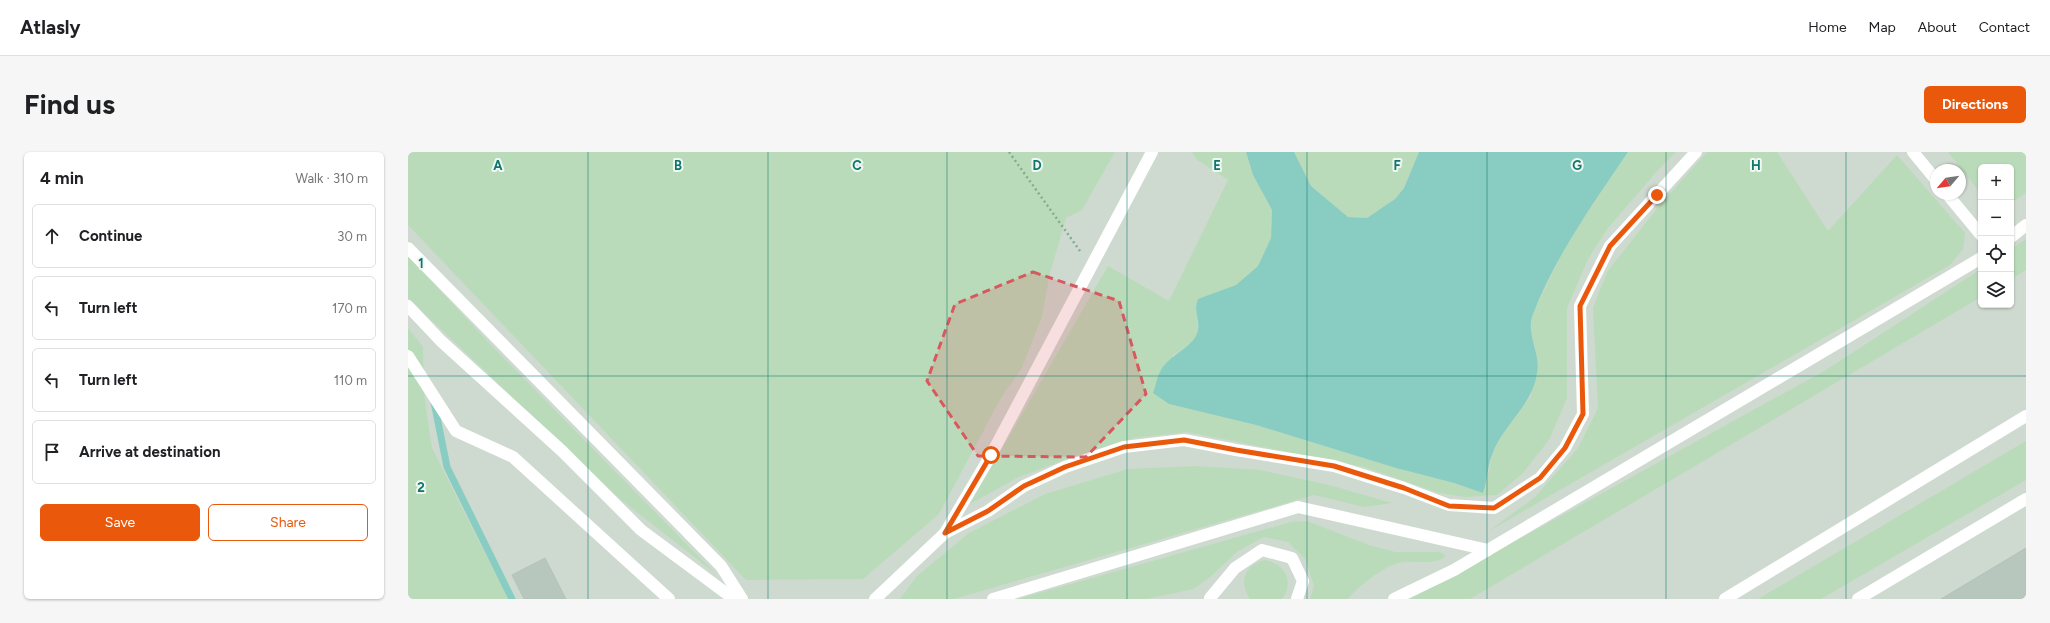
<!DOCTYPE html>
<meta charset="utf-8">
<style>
body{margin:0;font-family:Figtree,sans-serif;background:#f6f6f6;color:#202124}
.controls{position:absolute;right:12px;top:12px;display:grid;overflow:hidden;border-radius:6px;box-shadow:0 1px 3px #0004}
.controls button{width:36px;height:36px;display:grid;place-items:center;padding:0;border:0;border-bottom:1px solid #e0e0e0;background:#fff;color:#202124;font:20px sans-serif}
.compass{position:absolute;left:1522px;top:12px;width:36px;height:36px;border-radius:50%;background:#fff;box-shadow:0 1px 3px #0004;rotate:241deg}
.stop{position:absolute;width:12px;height:12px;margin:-9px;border:3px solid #ea580c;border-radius:50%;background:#fff}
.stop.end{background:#ea580c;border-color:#fff;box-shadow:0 1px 4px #0008}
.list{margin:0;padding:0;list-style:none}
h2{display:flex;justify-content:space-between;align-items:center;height:52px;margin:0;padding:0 16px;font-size:17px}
h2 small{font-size:13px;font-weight:400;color:#757577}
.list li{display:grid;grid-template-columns:26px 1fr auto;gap:12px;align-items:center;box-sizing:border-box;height:64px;margin:0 8px 8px;padding:0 8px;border:1px solid #e0e0e0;border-radius:6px}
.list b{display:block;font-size:15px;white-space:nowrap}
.list em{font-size:13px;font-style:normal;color:#757577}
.actions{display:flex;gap:8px;padding:12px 16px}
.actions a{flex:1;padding:9px 0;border:1px solid #ea580c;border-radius:6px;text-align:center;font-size:14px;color:#ea580c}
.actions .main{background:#ea580c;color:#fff}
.icon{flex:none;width:22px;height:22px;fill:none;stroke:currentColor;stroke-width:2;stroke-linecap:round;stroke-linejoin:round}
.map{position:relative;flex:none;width:1618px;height:447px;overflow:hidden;border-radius:6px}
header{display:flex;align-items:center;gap:24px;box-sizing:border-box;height:56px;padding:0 20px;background:#fff;border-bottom:1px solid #e0e0e0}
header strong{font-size:19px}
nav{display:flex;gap:22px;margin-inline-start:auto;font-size:14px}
.intro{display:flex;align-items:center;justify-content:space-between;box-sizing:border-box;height:96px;padding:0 24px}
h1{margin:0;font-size:28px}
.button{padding:10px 18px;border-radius:6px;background:#ea580c;color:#fff;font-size:14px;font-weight:700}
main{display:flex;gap:24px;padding:0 24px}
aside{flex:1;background:#fff;border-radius:6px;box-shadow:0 1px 3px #0004}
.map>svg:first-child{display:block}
</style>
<header>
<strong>Atlasly</strong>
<nav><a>Home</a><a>Map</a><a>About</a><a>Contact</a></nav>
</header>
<div class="intro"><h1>Find us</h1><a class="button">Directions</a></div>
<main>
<aside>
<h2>4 min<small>Walk · 310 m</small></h2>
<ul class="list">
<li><svg class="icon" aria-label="ahead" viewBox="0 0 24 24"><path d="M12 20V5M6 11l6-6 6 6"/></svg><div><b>Continue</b></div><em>30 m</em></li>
<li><svg class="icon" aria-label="left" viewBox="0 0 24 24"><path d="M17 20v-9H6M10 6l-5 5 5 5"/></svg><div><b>Turn left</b></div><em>170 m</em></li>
<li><svg class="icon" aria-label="left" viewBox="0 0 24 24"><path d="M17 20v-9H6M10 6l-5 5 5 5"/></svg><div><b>Turn left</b></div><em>110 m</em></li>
<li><svg class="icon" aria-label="arrive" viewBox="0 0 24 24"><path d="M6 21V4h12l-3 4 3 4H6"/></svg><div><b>Arrive at destination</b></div></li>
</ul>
<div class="actions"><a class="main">Save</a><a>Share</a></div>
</aside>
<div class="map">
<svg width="1618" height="447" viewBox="0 0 1618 447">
<rect width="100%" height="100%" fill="#dfeae2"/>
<path fill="#cedad0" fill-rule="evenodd" d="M0,0H1618V447H0ZM1573,15H1603V153H1573ZM1528,18H1552V42H1528Z"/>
<g fill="#badbb9">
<polygon points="0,0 707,0 674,58 658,66 642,121 634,165 614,216 593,246 531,362 455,427 338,428 0,73"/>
<path d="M784,0H838L845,23L864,58L863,86L850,114L828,133L790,148C786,158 790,165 790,176C790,189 775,198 765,203L761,252L848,273L988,316L1046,331L1075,341L1078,333L1084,303L1094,282L1123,244L1128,198L1122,181L1124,163L1159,91L1220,0H1268L1251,17L1200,76L1180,107L1159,156V246L1141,288L1115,321L1089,343L1057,345L1031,341L956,315L779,280L726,286L659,307L611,325L562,352L700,114L761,149L820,28L788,7Z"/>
<polygon points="886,0 1011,0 996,36 987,47 959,66 940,65 903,34"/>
<polygon points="1299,0 1369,0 1420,79 1489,3 1557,81 1555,97 1542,113 1081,379 1127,345 1170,296 1190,256 1185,156 1199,120 1251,54"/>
<polygon points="1540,0 1618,0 1618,41 1603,51 1603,15 1573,15 1573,42"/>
<polygon points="1618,87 1618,118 1603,127 1603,97"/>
<polygon points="0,104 85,195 308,422 212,347 0,146"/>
<polygon points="1573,117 1573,145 1062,447 1002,447 1418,218"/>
<polygon points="0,176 15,195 16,242 24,296 100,447 0,447"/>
<polygon points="1618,289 1618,328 1413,447 1350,447"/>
<polygon points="788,314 852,318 921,333 984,351 956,355 906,343 546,447 492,447 509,424 561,381 637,342 720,317"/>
<path d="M899,369L961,393L987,400H1032L1038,404C1024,415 1006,407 990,411C975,415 949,435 940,447H902L906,434L897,407L880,390L856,385L830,399L802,425L786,437L738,447H610L883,370Z"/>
<path d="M857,408C877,412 887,430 874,447H842C830,430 837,412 857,408Z"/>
</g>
<path fill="#89cdc2" d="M838,0H886L903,34L940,65L959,66L987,47L996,36L1011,0H1220C1185,52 1148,103 1125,162C1117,182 1133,200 1129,221C1124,255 1095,272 1084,303C1079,315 1080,328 1075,341L1046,331L988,316L848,273L761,252L745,241C748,234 749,224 753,218C762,202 787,195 790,178C792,167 785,160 790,147L828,133L850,114L863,86L864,58L845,23Z"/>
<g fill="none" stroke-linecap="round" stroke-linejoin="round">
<polyline stroke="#89cdc2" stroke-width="7" points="26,250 39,315 104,447"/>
</g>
<g fill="#b8c7bd" stroke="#b2c3b7">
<polygon points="1618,396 1618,447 1533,447"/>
<polygon points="137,406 158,447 116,447 104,423"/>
</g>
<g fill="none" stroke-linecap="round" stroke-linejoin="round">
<polyline stroke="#81ac91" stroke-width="2.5" stroke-dasharray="2 3" stroke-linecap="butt" points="601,0 672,99"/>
<g stroke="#fff" stroke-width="12">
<polyline points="1505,0 1528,28"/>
<polyline points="1539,42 1573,83"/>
<polyline points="1603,85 1618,73"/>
<polyline points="0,96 313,414 334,447"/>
<polyline points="0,154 33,189 154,299 233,378 326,447"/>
<polyline points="0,204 48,279 105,305 261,447"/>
<polyline points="537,381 580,359 616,334 657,315 716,295 776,288 828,298 926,314 996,336 1041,353 1086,356 1132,326 1157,296 1175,262 1172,154 1202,94 1288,0"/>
<polyline points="802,446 827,416 854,398 884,406 895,429 889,447"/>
<polyline points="467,447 537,381 583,303 744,0"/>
<polyline points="585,447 890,355 1080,398"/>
<polyline points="986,447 1046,418 1573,106"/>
<polyline points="1317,447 1618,264"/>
<polyline points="1450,447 1618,347"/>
</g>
</g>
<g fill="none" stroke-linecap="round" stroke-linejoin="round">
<polyline stroke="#ea580c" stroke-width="5" points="583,303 537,381 580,359 616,334 657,315 716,295 776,288 828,298 926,314 996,336 1041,354 1086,356 1132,326 1157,296 1175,262 1172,154 1202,94 1249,43"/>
</g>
<path fill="#d8585f" fill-opacity="0.2" stroke="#d8585f" stroke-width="3" stroke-dasharray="8 5" stroke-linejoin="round" d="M625,120L711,149L738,242L678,305L570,304L519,229L547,152Z"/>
<path fill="none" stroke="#0f766e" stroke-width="1" stroke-opacity="0.55" d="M180,0V447M360,0V447M539,0V447M719,0V447M899,0V447M1079,0V447M1258,0V447M1438,0V447M0,224H1618"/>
<g font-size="13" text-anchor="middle" font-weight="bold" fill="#0f766e" stroke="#eff7f1" stroke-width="4" stroke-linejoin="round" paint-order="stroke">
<text x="90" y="18">A</text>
<text x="270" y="18">B</text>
<text x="449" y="18">C</text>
<text x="629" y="18">D</text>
<text x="809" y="18">E</text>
<text x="989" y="18">F</text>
<text x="1169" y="18">G</text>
<text x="1348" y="18">H</text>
<text x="13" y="116">1</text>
<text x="13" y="340">2</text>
</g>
</svg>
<div class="controls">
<button>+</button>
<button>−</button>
<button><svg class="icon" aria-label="locate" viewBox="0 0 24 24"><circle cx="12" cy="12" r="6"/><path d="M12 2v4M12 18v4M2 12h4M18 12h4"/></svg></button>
<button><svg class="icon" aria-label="layers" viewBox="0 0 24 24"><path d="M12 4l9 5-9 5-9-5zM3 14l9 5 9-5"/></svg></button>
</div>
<svg class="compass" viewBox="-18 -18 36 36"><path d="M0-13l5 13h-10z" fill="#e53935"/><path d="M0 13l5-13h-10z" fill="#757577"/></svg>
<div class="stop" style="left:583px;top:303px"></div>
<div class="stop end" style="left:1249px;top:43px"></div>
</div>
</main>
